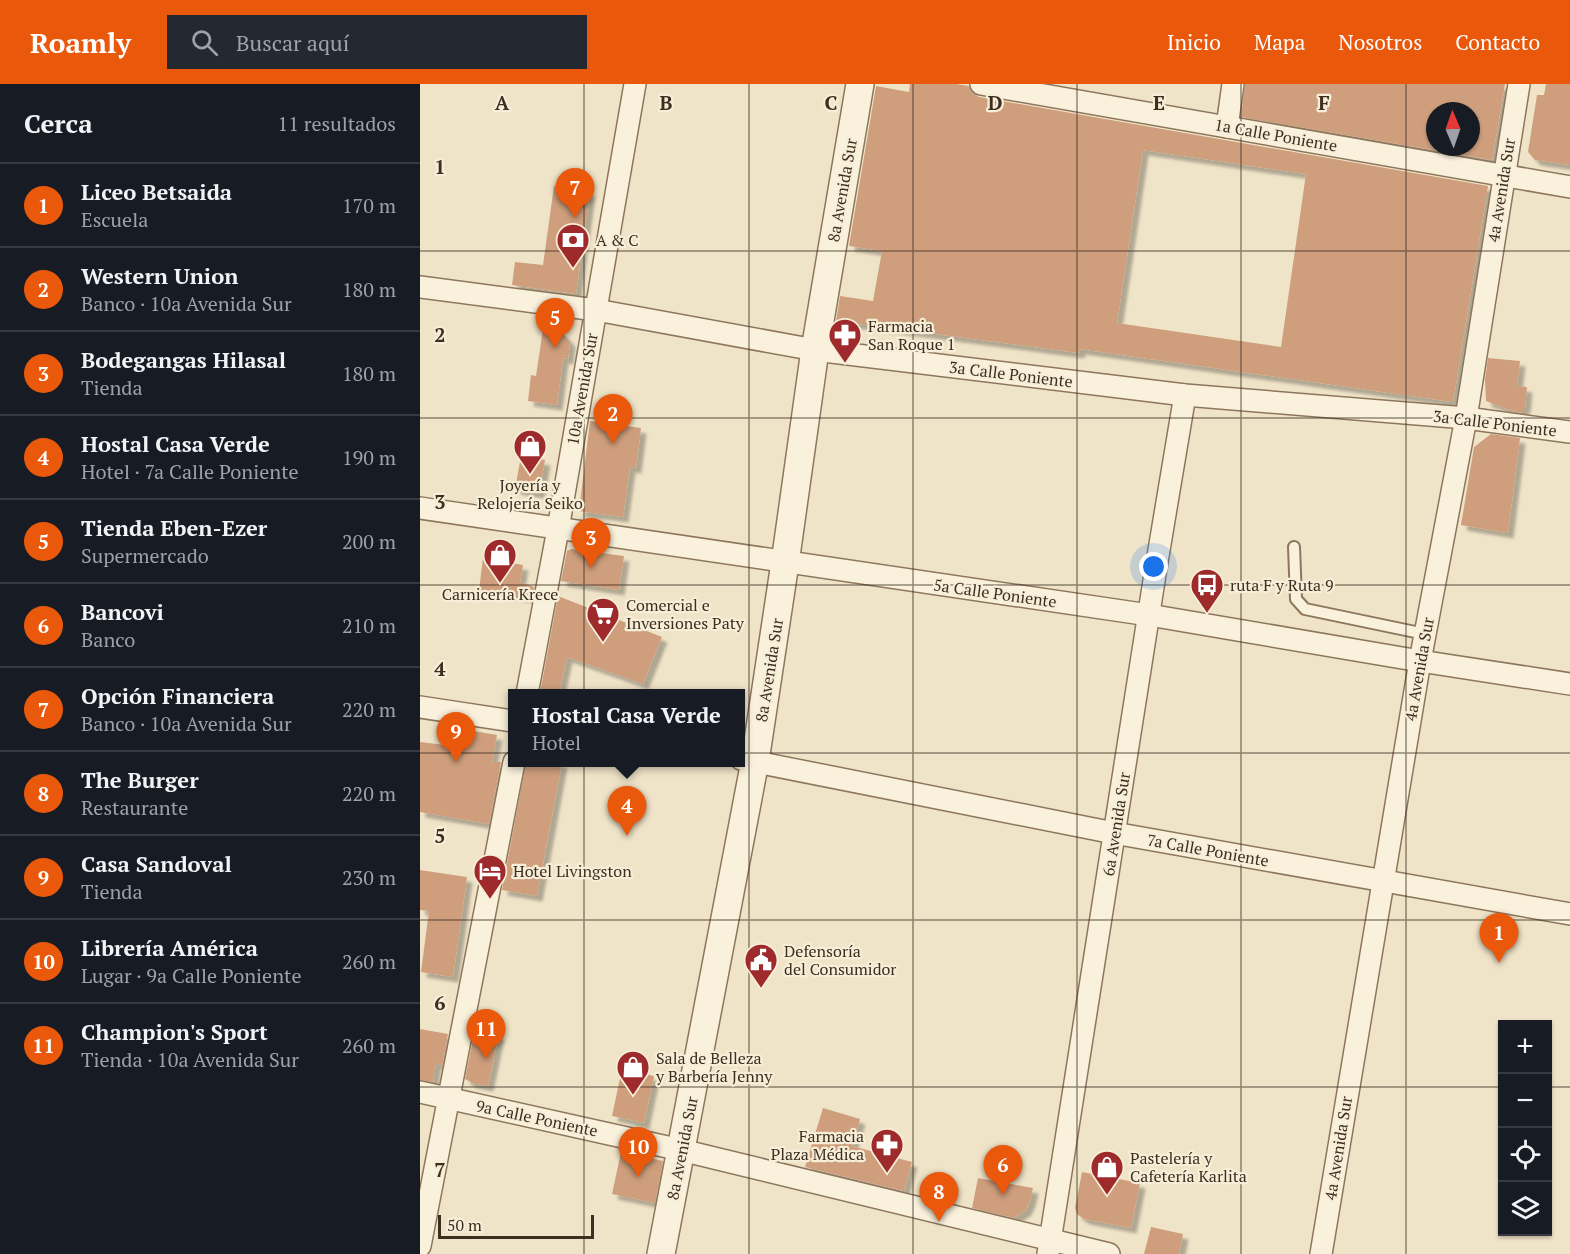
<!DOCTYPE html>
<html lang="es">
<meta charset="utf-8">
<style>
body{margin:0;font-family:"PT Serif",serif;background:#242831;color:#f1f3f6}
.controls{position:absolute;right:18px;bottom:18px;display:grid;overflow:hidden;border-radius:0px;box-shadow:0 2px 4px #0004}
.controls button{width:54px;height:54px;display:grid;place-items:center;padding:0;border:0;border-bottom:2px solid #363941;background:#171b24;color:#f1f3f6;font:30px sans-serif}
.compass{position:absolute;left:1006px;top:18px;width:54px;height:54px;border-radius:50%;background:#171b24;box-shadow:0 2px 4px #0004;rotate:358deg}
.scale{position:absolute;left:18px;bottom:15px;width:156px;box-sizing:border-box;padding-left:6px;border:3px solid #3d2e20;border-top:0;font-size:16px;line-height:21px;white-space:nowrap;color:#3d2e20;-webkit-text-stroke:4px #f7eed8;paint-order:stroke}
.you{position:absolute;left:734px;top:483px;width:21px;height:21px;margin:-15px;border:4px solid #fff;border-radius:50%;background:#1a73e8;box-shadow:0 0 0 9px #1a73e833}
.badge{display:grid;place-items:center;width:39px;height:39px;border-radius:50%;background:#ea580c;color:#fff;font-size:20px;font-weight:700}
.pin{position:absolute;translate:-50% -50px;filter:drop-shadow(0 2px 3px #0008)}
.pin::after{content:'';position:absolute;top:32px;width:21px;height:18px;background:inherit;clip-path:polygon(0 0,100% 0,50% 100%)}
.popup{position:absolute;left:88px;top:605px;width:237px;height:78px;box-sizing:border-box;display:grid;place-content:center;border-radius:0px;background:#171b24;filter:drop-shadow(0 2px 4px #0005);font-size:20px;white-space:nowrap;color:#9ea1a6}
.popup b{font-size:22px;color:#f1f3f6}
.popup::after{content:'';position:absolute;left:50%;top:100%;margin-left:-12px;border:12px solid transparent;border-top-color:#171b24}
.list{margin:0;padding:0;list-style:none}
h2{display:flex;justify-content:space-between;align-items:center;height:78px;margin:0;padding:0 24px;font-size:26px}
h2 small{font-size:20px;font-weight:400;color:#9ea1a6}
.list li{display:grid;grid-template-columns:39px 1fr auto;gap:18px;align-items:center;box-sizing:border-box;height:84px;padding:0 24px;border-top:2px solid #363941}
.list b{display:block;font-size:22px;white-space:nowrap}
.list p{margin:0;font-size:20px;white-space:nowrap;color:#9ea1a6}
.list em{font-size:20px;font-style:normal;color:#9ea1a6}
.icon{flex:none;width:33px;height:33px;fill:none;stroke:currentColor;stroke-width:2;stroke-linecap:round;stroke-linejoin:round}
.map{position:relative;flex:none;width:1150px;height:1170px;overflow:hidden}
header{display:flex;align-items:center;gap:36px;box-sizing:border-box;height:84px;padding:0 30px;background:#ea580c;color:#fff}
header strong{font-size:28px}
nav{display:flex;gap:33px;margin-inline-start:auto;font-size:21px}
.search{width:420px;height:54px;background:#242831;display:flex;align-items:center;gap:15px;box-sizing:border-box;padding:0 21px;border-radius:0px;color:#9ea1a6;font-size:22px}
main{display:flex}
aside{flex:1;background:#171b24}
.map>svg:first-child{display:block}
</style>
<header>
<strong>Roamly</strong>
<div class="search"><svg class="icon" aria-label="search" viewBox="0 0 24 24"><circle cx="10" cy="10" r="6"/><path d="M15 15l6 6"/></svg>Buscar aquí</div>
<nav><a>Inicio</a><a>Mapa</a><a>Nosotros</a><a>Contacto</a></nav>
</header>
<main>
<aside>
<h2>Cerca<small>11 resultados</small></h2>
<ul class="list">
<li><span class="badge">1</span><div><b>Liceo Betsaida</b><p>Escuela</p></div><em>170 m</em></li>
<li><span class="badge">2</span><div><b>Western Union</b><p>Banco · 10a Avenida Sur</p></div><em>180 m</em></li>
<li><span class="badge">3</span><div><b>Bodegangas Hilasal</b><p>Tienda</p></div><em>180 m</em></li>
<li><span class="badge">4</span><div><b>Hostal Casa Verde</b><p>Hotel · 7a Calle Poniente</p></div><em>190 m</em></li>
<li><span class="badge">5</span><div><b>Tienda Eben-Ezer</b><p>Supermercado</p></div><em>200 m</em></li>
<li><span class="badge">6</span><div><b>Bancovi</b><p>Banco</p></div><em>210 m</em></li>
<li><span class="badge">7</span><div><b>Opción Financiera</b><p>Banco · 10a Avenida Sur</p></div><em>220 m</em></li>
<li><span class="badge">8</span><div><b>The Burger</b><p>Restaurante</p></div><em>220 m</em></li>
<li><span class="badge">9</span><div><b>Casa Sandoval</b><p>Tienda</p></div><em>230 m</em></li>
<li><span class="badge">10</span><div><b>Librería América</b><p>Lugar · 9a Calle Poniente</p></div><em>260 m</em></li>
<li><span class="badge">11</span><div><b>Champion's Sport</b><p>Tienda · 10a Avenida Sur</p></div><em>260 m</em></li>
</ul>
</aside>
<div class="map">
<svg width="1150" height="1170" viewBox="0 0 1150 1170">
<defs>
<filter id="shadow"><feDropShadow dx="5.5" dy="5.5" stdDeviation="1.5" flood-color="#0004"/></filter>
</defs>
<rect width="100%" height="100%" fill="#f0e4c8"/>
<g fill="#cf9f7d" fill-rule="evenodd" filter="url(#shadow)">
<path d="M490,0H536L549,2L552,9L559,13L1068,102L1033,318L660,265L659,269L416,237L420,212L453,217L462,167L429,162L456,2L489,8ZM723,66L886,90L861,263L697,239Z"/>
<path d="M825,0H1085L1072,76L821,33ZM1015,27H1051V63H1015Z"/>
<polygon points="1126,0 1150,0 1150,81 1115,76 1108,68 1117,11 1124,11"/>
<polygon points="134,102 170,107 156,210 92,201 95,178 123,181"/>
<polygon points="123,245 142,248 150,258 148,275 143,274 137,321 108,317 111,291 116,292"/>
<polygon points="1068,274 1100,277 1097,302 1107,303 1105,324 1103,324 1103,329 1092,327 1066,317 1065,295"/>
<polygon points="170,337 221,344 216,384 210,383 203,433 159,427"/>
<polygon points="1071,350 1100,354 1088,449 1041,441 1054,363"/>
<polygon points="101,372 125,376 119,409 95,405"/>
<polygon points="151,465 204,472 199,506 141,497 147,467"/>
<polygon points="63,474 103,481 100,498 114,503 112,514 59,506"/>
<polygon points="138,512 242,553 223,600 147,573 139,609 120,609"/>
<polygon points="36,644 77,651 72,678 81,678 69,740 0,728 0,658 33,662"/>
<polygon points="106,678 142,678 117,812 82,806"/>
<polygon points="0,786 47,793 33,893 1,888 9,827 0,826"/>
<polygon points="0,945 28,950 22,982 16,979 13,998 0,996"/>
<polygon points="55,945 79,950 68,1002 52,999 45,995"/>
<polygon points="202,985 234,992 224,1039 192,1032"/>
<polygon points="403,1024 440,1035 432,1062 492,1078 484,1107 385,1083"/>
<polygon points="201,1068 243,1077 235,1119 192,1110"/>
<polygon points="662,1088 720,1099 711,1144 664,1135 657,1130 655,1124"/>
<polygon points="558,1094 613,1104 610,1117 606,1126 594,1134 552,1124"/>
<polygon points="731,1143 763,1150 759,1170 724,1170"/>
</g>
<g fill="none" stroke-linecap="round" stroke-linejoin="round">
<g stroke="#8d765c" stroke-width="14">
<polyline id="service" points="874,463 876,515 885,525 1005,550"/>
</g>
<g stroke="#8d765c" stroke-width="24">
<g id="minor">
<polyline points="561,0 1150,103"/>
<polyline points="807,43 813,0"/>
<polyline points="0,203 176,226 395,266 765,311 1046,334 1150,348"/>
<polyline points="0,424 729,531 1000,577 1150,600"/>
<polyline points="107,610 138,445 215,0"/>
<polyline points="0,623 93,637"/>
<polyline points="321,675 694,749 1150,830"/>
<polyline points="0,1008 261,1066 689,1170"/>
<polyline points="0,1162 94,678"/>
<polyline points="628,1170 736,484 765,311"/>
<polyline points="901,1170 1000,577 1046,334 1099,0"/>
</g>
</g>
<g stroke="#8d765c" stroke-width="30">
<polyline id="tertiary" points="241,1170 335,677 365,479 395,266 440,0"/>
</g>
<use href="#service" stroke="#faf1dc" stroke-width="10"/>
<use href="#minor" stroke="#faf1dc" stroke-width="21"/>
<use href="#tertiary" stroke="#faf1dc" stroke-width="27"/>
</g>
<path fill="none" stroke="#3d2e20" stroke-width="1.5" stroke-opacity="0.55" d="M164,0V1170M329,0V1170M493,0V1170M657,0V1170M821,0V1170M986,0V1170M0,167H1150M0,334H1150M0,501H1150M0,669H1150M0,836H1150M0,1003H1082M1128,1003H1150"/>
<defs>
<g id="bank-pin" transform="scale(1.725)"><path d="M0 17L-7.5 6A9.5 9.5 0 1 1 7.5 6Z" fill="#9e2a2b" stroke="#f7eed8"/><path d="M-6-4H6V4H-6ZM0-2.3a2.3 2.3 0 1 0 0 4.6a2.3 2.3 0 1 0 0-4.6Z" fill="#fff"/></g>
<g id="pharmacy-pin" transform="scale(1.725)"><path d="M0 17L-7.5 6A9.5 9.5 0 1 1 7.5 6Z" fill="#9e2a2b" stroke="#f7eed8"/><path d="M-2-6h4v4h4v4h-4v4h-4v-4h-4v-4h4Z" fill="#fff"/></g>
<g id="shop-pin" transform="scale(1.725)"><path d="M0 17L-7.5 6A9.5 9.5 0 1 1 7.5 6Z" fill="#9e2a2b" stroke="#f7eed8"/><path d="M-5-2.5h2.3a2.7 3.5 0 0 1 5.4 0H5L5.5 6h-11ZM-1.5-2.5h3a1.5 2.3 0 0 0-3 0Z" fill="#fff"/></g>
<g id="bus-pin" transform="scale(1.725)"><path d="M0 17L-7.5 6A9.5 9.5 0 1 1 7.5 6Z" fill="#9e2a2b" stroke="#f7eed8"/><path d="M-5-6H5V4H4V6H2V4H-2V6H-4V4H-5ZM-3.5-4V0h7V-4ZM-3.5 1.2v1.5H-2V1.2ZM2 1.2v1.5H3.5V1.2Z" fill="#fff"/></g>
<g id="supermarket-pin" transform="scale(1.725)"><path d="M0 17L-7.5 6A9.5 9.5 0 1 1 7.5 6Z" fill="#9e2a2b" stroke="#f7eed8"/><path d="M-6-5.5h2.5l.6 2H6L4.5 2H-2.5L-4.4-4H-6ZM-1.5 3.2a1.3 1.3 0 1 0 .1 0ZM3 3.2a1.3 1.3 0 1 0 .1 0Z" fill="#fff"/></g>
<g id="hotel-pin" transform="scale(1.725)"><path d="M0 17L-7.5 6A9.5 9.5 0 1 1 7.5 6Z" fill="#9e2a2b" stroke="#f7eed8"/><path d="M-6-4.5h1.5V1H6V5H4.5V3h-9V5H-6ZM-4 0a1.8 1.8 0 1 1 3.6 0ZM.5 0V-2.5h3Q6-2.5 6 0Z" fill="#fff"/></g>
<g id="civic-pin" transform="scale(1.725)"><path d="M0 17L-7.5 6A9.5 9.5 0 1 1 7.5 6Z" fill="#9e2a2b" stroke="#f7eed8"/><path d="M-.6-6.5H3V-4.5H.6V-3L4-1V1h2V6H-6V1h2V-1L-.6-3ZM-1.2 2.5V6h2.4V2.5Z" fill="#fff"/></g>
</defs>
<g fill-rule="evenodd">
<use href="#bank-pin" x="153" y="156"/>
<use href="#pharmacy-pin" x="425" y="251"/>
<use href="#shop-pin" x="110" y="362"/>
<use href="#shop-pin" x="80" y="471"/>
<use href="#bus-pin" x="787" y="501"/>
<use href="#supermarket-pin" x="183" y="530"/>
<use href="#hotel-pin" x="70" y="787"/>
<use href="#civic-pin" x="341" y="876"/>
<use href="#shop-pin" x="213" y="983"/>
<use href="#pharmacy-pin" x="467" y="1061"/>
<use href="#shop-pin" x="687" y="1083"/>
</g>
<g text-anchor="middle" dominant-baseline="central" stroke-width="4.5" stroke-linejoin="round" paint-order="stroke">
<g font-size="16" fill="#3d2e20" stroke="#f7eed8">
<text transform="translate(856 51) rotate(10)">1a Calle Poniente</text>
<text transform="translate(422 106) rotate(-80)">8a Avenida Sur</text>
<text transform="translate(1081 106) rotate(-81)">4a Avenida Sur</text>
<text transform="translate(591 290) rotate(7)">3a Calle Poniente</text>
<text transform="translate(162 305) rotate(-80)">10a Avenida Sur</text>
<text transform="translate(1075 339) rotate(7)">3a Calle Poniente</text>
<text transform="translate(575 509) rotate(8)">5a Calle Poniente</text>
<text transform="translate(999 585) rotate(-80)">4a Avenida Sur</text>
<text transform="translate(349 586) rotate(-81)">8a Avenida Sur</text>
<text transform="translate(696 740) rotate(-81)">6a Avenida Sur</text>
<text transform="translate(788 766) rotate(10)">7a Calle Poniente</text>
<text transform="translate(117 1034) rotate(12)">9a Calle Poniente</text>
<text transform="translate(262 1064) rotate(-79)">8a Avenida Sur</text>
<text transform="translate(918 1064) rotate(-81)">4a Avenida Sur</text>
</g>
<g font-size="16" fill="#3d2e20" stroke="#f7eed8" text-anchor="start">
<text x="176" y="156">A &amp; C</text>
<text x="448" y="242">Farmacia<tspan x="448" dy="18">San Roque 1</tspan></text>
<text x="110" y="401" text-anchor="middle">Joyería y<tspan x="110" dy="18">Relojería Seiko</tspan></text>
<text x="810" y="501">ruta F y Ruta 9</text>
<text x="80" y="510" text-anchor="middle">Carnicería Krece</text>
<text x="206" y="521">Comercial e<tspan x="206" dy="18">Inversiones Paty</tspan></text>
<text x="93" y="787">Hotel Livingston</text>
<text x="364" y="867">Defensoría<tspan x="364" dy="18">del Consumidor</tspan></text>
<text x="236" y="974">Sala de Belleza<tspan x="236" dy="18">y Barbería Jenny</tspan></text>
<text x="444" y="1052" text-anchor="end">Farmacia<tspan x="444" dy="18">Plaza Médica</tspan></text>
<text x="710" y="1074">Pastelería y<tspan x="710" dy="18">Cafetería Karlita</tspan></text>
</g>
</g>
<g font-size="20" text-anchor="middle" font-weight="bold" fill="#3d2e20" stroke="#f7eed8" stroke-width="4.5" stroke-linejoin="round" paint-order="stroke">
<text x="82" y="26">A</text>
<text x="246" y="26">B</text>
<text x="411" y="26">C</text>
<text x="575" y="26">D</text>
<text x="739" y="26">E</text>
<text x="904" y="26">F</text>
<text x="20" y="90">1</text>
<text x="20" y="258">2</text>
<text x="20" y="425">3</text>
<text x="20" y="592">4</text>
<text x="20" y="759">5</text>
<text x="20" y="926">6</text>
<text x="20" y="1093">7</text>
</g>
</svg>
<div class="controls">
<button>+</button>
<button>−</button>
<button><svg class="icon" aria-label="locate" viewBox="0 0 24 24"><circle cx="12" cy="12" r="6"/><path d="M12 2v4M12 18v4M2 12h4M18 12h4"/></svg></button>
<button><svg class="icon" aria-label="layers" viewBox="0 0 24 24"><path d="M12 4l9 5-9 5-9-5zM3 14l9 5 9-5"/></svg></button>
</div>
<svg class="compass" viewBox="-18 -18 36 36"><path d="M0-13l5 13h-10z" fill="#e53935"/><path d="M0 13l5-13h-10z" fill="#9ea1a6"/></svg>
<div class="scale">50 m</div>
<div class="you"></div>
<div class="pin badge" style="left:1079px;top:879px">1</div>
<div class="pin badge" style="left:193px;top:360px">2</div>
<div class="pin badge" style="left:171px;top:484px">3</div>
<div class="pin badge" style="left:207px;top:752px">4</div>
<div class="popup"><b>Hostal Casa Verde</b>Hotel</div>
<div class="pin badge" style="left:135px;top:264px">5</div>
<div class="pin badge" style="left:583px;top:1111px">6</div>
<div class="pin badge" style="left:155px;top:134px">7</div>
<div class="pin badge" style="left:519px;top:1138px">8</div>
<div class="pin badge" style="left:36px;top:678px">9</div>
<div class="pin badge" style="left:218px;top:1093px">10</div>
<div class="pin badge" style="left:66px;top:975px">11</div>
</div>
</main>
